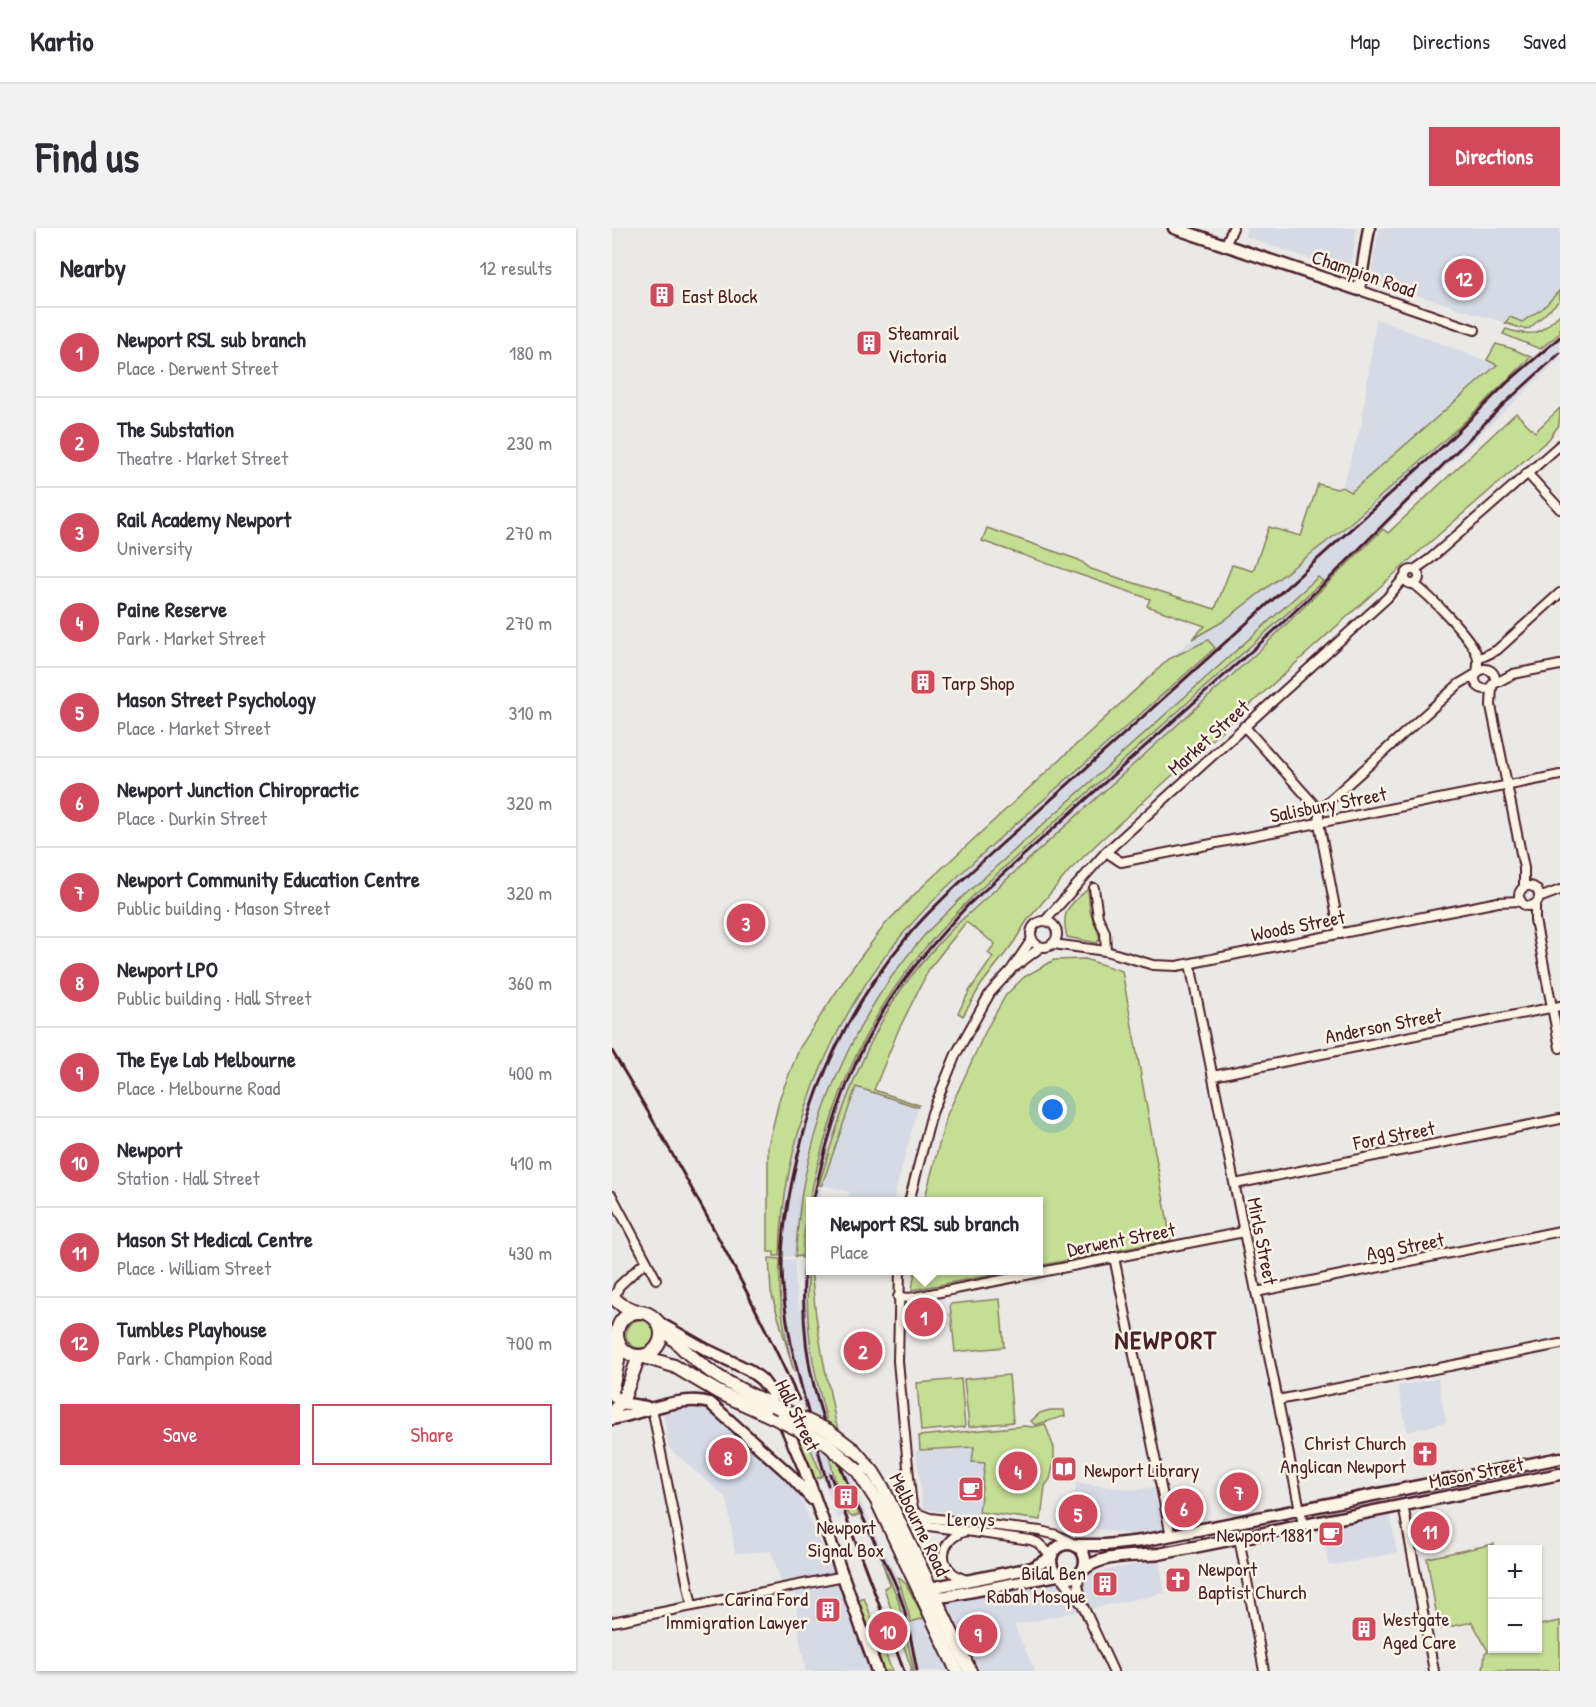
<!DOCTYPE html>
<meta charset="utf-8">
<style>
body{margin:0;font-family:"Patrick Hand",sans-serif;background:#f2f2f3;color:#2b2b33}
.controls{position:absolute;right:18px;bottom:18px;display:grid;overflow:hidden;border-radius:0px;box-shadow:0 2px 4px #0004}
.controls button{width:54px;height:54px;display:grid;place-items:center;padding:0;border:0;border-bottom:2px solid #e1e1e2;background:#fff;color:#2b2b33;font:30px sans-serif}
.you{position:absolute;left:441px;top:882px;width:21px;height:21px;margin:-15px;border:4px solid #fff;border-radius:50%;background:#1a73e8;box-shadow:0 0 0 9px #1a73e833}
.badge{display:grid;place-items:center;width:39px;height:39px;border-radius:50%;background:#d1495b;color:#fff;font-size:20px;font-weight:700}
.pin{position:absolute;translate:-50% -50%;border:3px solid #fff;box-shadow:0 2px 6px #0006}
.popup{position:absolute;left:194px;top:969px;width:237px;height:78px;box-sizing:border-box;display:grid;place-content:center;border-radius:0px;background:#fff;filter:drop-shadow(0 2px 4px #0005);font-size:20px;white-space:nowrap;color:#7c7c81}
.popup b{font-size:22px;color:#2b2b33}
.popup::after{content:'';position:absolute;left:50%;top:100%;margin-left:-12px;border:12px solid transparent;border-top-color:#fff}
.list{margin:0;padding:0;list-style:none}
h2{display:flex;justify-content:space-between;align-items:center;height:78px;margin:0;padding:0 24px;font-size:26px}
h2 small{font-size:20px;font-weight:400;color:#7c7c81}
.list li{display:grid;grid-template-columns:39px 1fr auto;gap:18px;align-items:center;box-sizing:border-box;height:90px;padding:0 24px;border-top:2px solid #e1e1e2}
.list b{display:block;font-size:22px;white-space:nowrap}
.list p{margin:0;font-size:20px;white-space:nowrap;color:#7c7c81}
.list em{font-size:20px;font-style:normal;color:#7c7c81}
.actions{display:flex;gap:12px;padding:18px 24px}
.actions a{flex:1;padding:14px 0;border:2px solid #d1495b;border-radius:0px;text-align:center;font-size:21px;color:#d1495b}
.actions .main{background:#d1495b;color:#fff}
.map{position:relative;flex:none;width:948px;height:1443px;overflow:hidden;border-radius:0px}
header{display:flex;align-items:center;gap:36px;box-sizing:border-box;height:84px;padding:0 30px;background:#fff;border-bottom:2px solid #e1e1e2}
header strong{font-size:28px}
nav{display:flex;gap:33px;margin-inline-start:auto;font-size:21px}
.intro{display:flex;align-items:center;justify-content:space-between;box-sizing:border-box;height:144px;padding:0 36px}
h1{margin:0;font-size:42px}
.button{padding:15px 27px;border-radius:0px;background:#d1495b;color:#fff;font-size:21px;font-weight:700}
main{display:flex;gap:36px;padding:0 36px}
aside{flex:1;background:#fff;border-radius:0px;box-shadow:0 2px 4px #0004}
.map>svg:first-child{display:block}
</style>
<header>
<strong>Kartio</strong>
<nav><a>Map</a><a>Directions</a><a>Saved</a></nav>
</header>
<div class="intro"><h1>Find us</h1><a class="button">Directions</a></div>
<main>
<aside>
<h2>Nearby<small>12 results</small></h2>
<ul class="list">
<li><span class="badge">1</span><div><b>Newport RSL sub branch</b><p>Place · Derwent Street</p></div><em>180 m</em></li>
<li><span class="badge">2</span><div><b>The Substation</b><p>Theatre · Market Street</p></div><em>230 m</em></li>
<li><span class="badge">3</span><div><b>Rail Academy Newport</b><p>University</p></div><em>270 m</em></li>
<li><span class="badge">4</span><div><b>Paine Reserve</b><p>Park · Market Street</p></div><em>270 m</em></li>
<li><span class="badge">5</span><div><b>Mason Street Psychology</b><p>Place · Market Street</p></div><em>310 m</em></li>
<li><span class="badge">6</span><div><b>Newport Junction Chiropractic</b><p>Place · Durkin Street</p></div><em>320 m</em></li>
<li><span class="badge">7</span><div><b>Newport Community Education Centre</b><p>Public building · Mason Street</p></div><em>320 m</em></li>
<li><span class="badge">8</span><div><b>Newport LPO</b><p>Public building · Hall Street</p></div><em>360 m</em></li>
<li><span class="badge">9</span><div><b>The Eye Lab Melbourne</b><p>Place · Melbourne Road</p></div><em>400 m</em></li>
<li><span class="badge">10</span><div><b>Newport</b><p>Station · Hall Street</p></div><em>410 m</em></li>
<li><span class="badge">11</span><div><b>Mason St Medical Centre</b><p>Place · William Street</p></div><em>430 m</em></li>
<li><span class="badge">12</span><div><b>Tumbles Playhouse</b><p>Park · Champion Road</p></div><em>700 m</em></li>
</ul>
<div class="actions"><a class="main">Save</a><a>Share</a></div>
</aside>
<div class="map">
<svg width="948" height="1443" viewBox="0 0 948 1443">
<rect width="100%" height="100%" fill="#ebe9e5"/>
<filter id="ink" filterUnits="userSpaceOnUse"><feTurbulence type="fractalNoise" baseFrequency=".0167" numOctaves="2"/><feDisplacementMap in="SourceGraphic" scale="12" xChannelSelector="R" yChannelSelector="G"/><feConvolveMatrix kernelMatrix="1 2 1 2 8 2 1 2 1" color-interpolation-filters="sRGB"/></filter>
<g filter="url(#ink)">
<g fill="#d6dae5">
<polygon points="636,0 745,0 738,40 730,42 632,8"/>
<polygon points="767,0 948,0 948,62 924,85 910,94 898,90 893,95 758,52"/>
<polygon points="764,91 886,137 739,264 730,259 749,198"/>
<polygon points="948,105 948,130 819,253 715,358 649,421 357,683 307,739 280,776 257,819 237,864 207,956 210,957 244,859 306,879 281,973 234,973 238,964 210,957 208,973 198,974 198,1030 190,1030 192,1004 201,952 223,874 249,815 262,790 294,742 338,690 365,664 645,413 707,349 347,673 311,709 267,769 234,827 201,915 193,950 183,1029 168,1028 171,977 178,937 196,875 224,808 240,779 289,708 356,640 505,507 596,412 557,431 580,411 610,394 735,298 847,199 884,161"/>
<polygon points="168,1031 183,1032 183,1054 188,1085 190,1032 198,1032 196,1077 200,1131 204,1156 216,1197 195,1186 187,1162 175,1119 170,1081"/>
<polygon points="826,1150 834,1194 795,1204 786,1158"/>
<polygon points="92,1178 187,1266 227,1356 259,1443 194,1443 188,1413 183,1365 169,1353 159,1323 123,1325 115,1271 57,1220 51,1185"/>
<polygon points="195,1212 216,1224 224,1256 237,1287 226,1290"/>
<polygon points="361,1220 360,1234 373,1236 365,1288 311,1281 304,1223"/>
<polygon points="224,1228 234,1238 260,1301 286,1349 299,1394 315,1389 341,1443 302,1443 292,1392 280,1355 246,1287"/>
<polygon points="464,1255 524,1262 542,1259 551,1302 524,1307 460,1297"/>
<polygon points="778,1285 785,1325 717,1338 710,1299"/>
<polygon points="547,1332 553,1365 402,1397 423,1443 361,1443 328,1374"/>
</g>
<g fill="#c4de94" stroke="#877e60" stroke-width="1.5">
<polygon points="948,62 948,72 918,100 912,101 893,95 898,89 910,94 931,80"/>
<path d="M948,86V105L928,121L891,106L894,101C922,110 927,106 948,86Z"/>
<polygon points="884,116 901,121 919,129 847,199 735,298 610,394 580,411 593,398 535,378 538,371 370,313 375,300 467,332 479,341 603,381 620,337 641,343 657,299 689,308 706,256 725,261 730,259 739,264 885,137 875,132"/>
<path d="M948,180L947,197L937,211L801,329L489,612L458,642L414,694L402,714L369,757L351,788L346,785L358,762L381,729L376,725L383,716L354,694L317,741L286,803L262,862L307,877L306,879L244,859L210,957H207C225,895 246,832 279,777C297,748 320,722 343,698L649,421L771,301L776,305L904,185L923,204Z"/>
<path d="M706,349L711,353L365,664C290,738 245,804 215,905C202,946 193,987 190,1030L188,1028L183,1029C186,1002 187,974 193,948C212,861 252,776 311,709C322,696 335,685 346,673Z"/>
<path d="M596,412L603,420C547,469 492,518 437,567C386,612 333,656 289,708C216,796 170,913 168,1028H162V1024H156V918L168,869L188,819L238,743L275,694L313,656L557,431Z"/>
<path d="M476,661L478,683L488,710L485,715L455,709C448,682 457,678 476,661Z"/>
<polygon points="473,731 510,743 559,1012 426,1038 426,974 312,973 335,887 375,800 394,767 412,749 442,732"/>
<path d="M157,1030L168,1031C166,1069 172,1107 182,1144L159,1064Z"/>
<path d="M198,1032L204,1088L211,1131L224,1195L229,1205L216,1197C201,1144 190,1087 198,1032Z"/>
<polygon points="303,1043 303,1042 401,1043 300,1062"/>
<polygon points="388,1071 392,1119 343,1124 338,1076"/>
<circle cx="28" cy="1106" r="14"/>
<polygon points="397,1147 401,1194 357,1199 352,1151"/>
<polygon points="349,1151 353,1199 309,1203 305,1155"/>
<polygon points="438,1182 452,1182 453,1188 423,1197 419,1193 428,1185"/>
<polygon points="433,1196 442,1220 442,1234 438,1251 433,1258 429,1292 367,1284 373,1235 360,1234 362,1219 308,1222 307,1208 413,1198 421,1199"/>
<polygon points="181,1206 195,1212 210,1248 201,1252"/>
<polygon points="216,1224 224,1228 247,1287 240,1289 237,1287 224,1256"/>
<polygon points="882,1316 880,1420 926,1420 926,1396 928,1397 948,1393 948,1443 871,1443 873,1425 876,1423 860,1394 827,1401 815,1330"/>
<polygon points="270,1334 286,1371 302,1443 298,1443 300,1442 272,1360 278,1357"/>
<polygon points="286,1349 294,1356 312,1390 299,1394"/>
<polygon points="252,1370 280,1443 272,1443 246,1373"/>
</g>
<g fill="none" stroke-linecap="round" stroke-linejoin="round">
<g stroke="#4a1f2b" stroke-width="12">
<g id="street">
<polyline points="613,18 621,0"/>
<polyline points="747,62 863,102"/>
<polyline points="915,245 948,281"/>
<circle cx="800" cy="349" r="7"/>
<polyline points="802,342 818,331 948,217"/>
<path d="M802,356C818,368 858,408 865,427C867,433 866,439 865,445"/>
<polyline points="866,431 885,422 948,365"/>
<circle cx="873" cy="451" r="10"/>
<polyline points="882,456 901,446 948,437"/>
<polyline points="880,457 879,478 912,640 912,659"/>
<polyline points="632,498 707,582 707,595 728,706"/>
<polyline points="707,582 847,456 864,446"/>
<polyline points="494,624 509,634 948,547"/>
<circle cx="917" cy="668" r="10"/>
<polyline points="482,660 486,689 493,704 494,723"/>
<polyline points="927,670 948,662"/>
<polyline points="923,676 923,692 948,820"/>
<circle cx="432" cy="706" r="13"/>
<polyline points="433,693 494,624 775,370 792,350"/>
<polyline points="441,716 494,723 541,737 565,738 886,674 909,673"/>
<polyline points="578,736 691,1297"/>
<polyline points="404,738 429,719"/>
<polyline points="601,848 948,778"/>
<polyline points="623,956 948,891"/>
<polyline points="0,968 44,1051"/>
<polyline points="297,974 320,885 344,826 378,765 399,742 420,711"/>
<polyline points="502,1029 559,1308"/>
<path d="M288,1042L286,1133L299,1270C301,1282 304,1294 317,1298L419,1312L426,1315L440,1328"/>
<polyline points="644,1064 948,1003"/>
<polyline points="286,1069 298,1070 632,1004"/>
<polyline points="2,1071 7,1058 34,1033"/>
<polyline points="666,1172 948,1116"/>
<polyline points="40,1180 80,1378"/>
<polyline points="791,1277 822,1443"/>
<polyline points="302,1284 318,1290 428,1303 445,1307 462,1316"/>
<path d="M354,1303C324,1312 325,1344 355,1352"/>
<polyline points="627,1310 652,1443"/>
<polyline points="468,1345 466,1356 469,1371"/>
<polyline points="449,1348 471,1378 501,1443"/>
<polyline points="0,1394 232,1348"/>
</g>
</g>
<g stroke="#4a1f2b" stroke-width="15">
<g id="secondary">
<polyline points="562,0 747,62 757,0"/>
<polyline points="49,1096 93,1121 137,1142 150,1152 159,1164 192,1240 265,1443"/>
<polyline points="0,1166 9,1175 34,1179"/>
<path d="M0,1191C28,1186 70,1166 98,1175L176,1245L200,1271"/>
<circle cx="456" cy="1333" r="17"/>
<polyline points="463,1317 493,1317 530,1313 948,1230"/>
<path d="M470,1343C489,1325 523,1329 547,1326L948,1246"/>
<polyline points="314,1364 318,1360 420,1340 439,1329"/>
<polyline points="316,1369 335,1368 446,1347"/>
</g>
</g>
<g stroke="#4a1f2b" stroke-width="16">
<g id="primary">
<polyline points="0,1069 11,1078 28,1084"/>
<circle cx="27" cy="1106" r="22"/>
<path d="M45,1093C83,1137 109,1154 161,1177"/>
<polyline points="29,1128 62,1138 106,1164 167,1192"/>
<polyline points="0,1160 6,1133 6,1114"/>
<polyline points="0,1185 11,1172 27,1128"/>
<polyline points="242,1222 261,1244 271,1260 358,1443"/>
<polyline points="245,1242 265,1273 345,1443"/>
</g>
</g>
<use href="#street" stroke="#fcf5e5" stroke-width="8"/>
<use href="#secondary" stroke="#fcf5e5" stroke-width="10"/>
<use href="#primary" stroke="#fcf5e5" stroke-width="12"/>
<g stroke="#4a1f2b" stroke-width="3">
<path d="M0,823C68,936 132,1051 187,1172"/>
<path d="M201,974C218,892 245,813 296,747C315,722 335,700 356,677L664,401L717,351L893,175L948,125"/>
<path d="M198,991C189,1049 188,1106 203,1162C214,1207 233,1252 253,1294C262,1314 274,1334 283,1355C295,1383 299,1413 305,1443"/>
<polyline points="218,1246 292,1443"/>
<path d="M216,1257C209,1236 204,1213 198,1191C184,1140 170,1088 170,1035C170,1006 175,977 181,949C199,861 237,778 295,709C315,684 339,663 362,641L830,219L897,153L948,109"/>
</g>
<g stroke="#4a1f2b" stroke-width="16" stroke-linecap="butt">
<g id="primary-bridge">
<polyline points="161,1177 217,1203 242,1222"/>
<polyline points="167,1192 214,1215 245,1242"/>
</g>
</g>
<use href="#primary-bridge" stroke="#fcf5e5" stroke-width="12"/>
</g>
</g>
<defs>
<g id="building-square" transform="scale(1.35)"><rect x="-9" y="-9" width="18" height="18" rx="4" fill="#d1495b" stroke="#fcf5e5"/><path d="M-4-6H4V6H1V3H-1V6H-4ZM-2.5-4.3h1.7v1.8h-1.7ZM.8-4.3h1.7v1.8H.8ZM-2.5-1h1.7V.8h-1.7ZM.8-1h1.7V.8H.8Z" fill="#fff"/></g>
<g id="church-square" transform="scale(1.35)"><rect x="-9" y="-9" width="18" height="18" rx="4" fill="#d1495b" stroke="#fcf5e5"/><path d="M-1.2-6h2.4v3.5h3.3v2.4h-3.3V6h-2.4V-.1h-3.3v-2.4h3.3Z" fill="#fff"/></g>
<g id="library-square" transform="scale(1.35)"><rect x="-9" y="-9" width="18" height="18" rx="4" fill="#d1495b" stroke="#fcf5e5"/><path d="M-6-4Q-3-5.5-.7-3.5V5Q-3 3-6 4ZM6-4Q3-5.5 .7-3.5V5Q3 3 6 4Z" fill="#fff"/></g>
<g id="cafe-square" transform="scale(1.35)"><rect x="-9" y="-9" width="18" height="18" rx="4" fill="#d1495b" stroke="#fcf5e5"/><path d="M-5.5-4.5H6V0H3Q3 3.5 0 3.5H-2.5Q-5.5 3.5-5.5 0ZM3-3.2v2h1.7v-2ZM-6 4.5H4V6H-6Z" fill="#fff"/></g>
</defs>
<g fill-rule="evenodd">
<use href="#building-square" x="50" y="67"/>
<use href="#building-square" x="257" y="115"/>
<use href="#building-square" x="311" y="454"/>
<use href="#church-square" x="813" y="1226"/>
<use href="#library-square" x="452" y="1241"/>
<use href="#cafe-square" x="359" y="1261"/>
<use href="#building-square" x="234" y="1269"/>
<use href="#cafe-square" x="719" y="1306"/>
<use href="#church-square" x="566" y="1352"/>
<use href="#building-square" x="493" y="1356"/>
<use href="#building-square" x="216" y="1382"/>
<use href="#building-square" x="752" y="1401"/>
</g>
<g text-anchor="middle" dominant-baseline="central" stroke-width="5" stroke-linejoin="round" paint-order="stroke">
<g font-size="20" fill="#4a1f2b" stroke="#fcf5e5">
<text transform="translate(752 45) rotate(19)">Champion Road</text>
<text transform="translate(596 509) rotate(-42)">Market Street</text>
<text transform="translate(716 576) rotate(-11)">Salisbury Street</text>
<text transform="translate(686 697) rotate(-11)">Woods Street</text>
<text transform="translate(771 797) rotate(-11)">Anderson Street</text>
<text transform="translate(782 907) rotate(-11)">Ford Street</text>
<text transform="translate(509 1011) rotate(-11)">Derwent Street</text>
<text transform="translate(651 1013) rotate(79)">Mirls Street</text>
<text transform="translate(793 1018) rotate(-11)">Agg Street</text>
<text transform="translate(186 1187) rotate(64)">Hall Street</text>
<text transform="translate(864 1244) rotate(-11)">Mason Street</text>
<text transform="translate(308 1296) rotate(64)">Melbourne Road</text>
</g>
<g font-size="20" fill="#4a1f2b" stroke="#fcf5e5" text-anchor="start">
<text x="70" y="67">East Block</text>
<text x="276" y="104">Steamrail<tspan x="276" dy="23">Victoria</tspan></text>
<text x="330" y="454">Tarp Shop</text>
<text x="794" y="1214" text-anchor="end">Christ Church<tspan x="794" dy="23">Anglican Newport</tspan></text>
<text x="472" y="1241">Newport Library</text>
<text x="359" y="1290" text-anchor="middle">Leroys</text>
<text x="234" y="1298" text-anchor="middle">Newport<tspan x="234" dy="23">Signal Box</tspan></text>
<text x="700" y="1306" text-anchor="end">Newport 1881</text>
<text x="586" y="1340">Newport<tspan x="586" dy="23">Baptist Church</tspan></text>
<text x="474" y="1344" text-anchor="end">Bilal Ben<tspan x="474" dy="23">Rabah Mosque</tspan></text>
<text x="196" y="1370" text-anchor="end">Carina Ford<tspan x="196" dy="23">Immigration Lawyer</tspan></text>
<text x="771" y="1390">Westgate<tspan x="771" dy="23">Aged Care</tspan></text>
</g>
<g font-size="26" font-weight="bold" letter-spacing="1.5" fill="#4a1f2b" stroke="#fcf5e5">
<text x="554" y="1111">NEWPORT</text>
</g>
</g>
</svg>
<div class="controls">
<button>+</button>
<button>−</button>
</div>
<div class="you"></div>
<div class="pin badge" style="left:312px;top:1089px">1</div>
<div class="popup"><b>Newport RSL sub branch</b>Place</div>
<div class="pin badge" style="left:251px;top:1123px">2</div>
<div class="pin badge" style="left:134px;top:695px">3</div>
<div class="pin badge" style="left:406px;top:1243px">4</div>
<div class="pin badge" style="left:466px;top:1286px">5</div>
<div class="pin badge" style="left:572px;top:1280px">6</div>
<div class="pin badge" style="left:627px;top:1264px">7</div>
<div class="pin badge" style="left:116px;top:1229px">8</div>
<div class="pin badge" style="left:366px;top:1406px">9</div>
<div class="pin badge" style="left:276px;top:1403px">10</div>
<div class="pin badge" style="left:818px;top:1303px">11</div>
<div class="pin badge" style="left:852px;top:50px">12</div>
</div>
</main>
